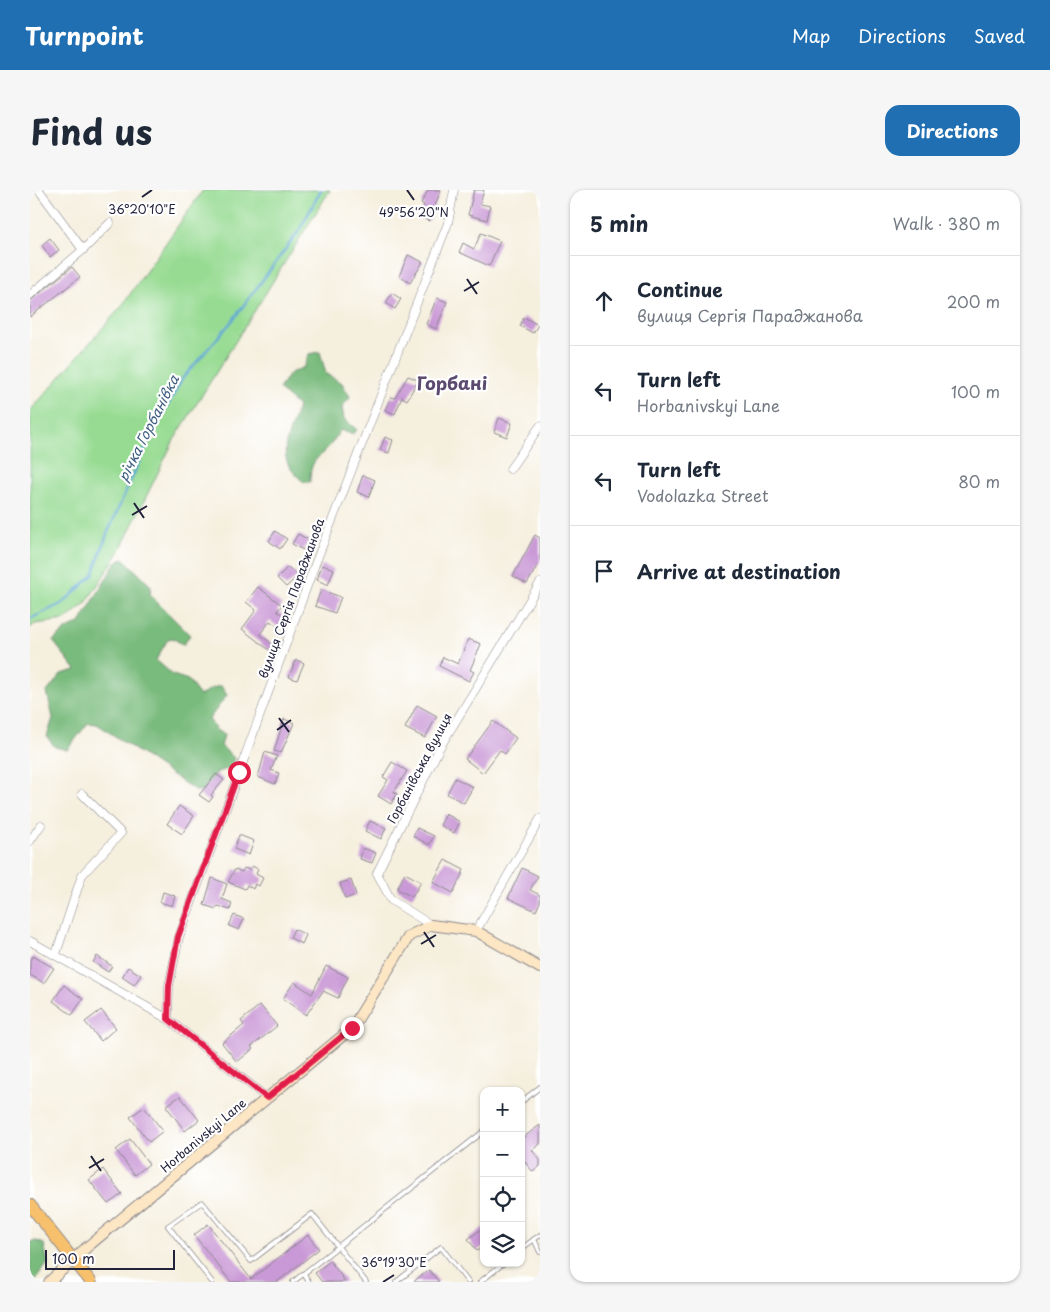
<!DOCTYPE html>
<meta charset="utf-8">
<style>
body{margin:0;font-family:"Playpen Sans",sans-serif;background:#f6f6f7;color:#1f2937}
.controls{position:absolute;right:15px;bottom:15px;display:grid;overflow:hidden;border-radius:10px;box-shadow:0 1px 4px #0004}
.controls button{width:45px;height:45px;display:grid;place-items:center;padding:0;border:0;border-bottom:1px solid #e0e1e3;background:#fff;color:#1f2937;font:25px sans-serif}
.scale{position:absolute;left:15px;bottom:12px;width:130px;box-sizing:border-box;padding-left:5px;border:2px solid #22223b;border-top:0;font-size:14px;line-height:18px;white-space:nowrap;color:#22223b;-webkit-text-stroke:4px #fff;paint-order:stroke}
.stop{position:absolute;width:15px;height:15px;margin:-11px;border:4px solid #e11d48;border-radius:50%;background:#fff}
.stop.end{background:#e11d48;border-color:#fff;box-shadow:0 1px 5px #0008}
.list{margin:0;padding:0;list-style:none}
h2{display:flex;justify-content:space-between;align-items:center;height:65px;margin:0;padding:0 20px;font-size:21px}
h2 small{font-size:16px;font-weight:400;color:#747a83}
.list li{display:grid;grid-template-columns:32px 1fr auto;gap:15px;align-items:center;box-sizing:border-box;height:90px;padding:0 20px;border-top:1px solid #e0e1e3}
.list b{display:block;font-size:19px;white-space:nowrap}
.list p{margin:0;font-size:16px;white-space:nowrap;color:#747a83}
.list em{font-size:16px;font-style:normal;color:#747a83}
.icon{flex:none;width:28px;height:28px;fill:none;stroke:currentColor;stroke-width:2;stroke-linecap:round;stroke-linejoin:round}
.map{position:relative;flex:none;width:510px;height:1092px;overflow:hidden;border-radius:15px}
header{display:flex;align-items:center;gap:30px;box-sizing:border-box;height:70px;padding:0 25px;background:#1f6fb2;color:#fff}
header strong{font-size:24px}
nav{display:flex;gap:28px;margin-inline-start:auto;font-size:18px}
.intro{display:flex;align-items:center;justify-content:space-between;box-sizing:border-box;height:120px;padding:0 30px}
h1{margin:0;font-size:35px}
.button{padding:12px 22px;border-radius:15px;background:#1f6fb2;color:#fff;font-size:18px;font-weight:700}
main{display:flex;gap:30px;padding:0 30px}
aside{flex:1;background:#fff;border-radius:15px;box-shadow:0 1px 4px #0004}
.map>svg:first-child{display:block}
</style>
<header>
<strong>Turnpoint</strong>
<nav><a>Map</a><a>Directions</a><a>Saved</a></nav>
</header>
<div class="intro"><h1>Find us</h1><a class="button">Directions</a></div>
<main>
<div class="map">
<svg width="510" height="1092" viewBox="0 0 510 1092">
<rect width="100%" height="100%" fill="#fff"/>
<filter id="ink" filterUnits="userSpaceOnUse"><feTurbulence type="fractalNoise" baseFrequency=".02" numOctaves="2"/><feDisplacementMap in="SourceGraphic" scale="10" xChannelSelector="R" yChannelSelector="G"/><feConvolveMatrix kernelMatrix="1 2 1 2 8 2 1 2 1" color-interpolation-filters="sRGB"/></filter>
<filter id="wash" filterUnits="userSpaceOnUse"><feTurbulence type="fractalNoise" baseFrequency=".0096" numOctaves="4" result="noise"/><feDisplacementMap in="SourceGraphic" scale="20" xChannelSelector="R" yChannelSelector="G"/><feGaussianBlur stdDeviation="1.12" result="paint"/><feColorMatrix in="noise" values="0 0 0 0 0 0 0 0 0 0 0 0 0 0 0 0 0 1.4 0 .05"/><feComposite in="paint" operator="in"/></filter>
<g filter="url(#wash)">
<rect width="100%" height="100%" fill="#f5efde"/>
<polygon fill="#97db93" stroke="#5c7e67" points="173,0 300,0 144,250 89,362 56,413 35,430 5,434 0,438 0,221 91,117"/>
<g fill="#79bb7d" stroke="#4e6e5c">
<path d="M290,162L296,184L312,193L320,207L312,217L314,229L327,240L322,244L310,240C307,244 305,250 301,254C288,270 280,268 280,292H274C241,266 260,248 268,216L249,199L259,184L274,177L279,164Z"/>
<polygon points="93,368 121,396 120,405 160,445 153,455 143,448 138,449 126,470 143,485 158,490 170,506 182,498 191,496 197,505 179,529 186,540 194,545 191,556 204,568 201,578 187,582 173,600 166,601 67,534 58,533 37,560 25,557 17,547 23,528 17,502 31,484 46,480 23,451 37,439 50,433 85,374"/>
<polygon points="6,1051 14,1054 18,1073 4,1092 0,1092 0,1052"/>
</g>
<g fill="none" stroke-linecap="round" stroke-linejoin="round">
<polyline stroke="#60a6d6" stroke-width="2.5" points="0,429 33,413 63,385 77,344 117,254 152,189 202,131 269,41 291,0"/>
</g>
<g id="blocks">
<g fill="#c998d6">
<polygon points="398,0 411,0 399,31 389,27 394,15 391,13"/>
<polygon points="444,0 454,0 450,14 460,16 457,30 438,25"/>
<polygon points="451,43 470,51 459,76 429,62 433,53 444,59"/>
<polygon points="20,48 29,60 20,67 12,55"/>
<polygon points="378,65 393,72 380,93 369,86"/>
<polygon points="42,77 50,87 0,127 0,111"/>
<polygon points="362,103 371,109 365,119 356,113"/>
<polygon points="407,108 417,112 406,139 396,134"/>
<polygon points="494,127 508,135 503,143 490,136"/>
<polygon points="378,186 388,190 377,210 372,207 365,224 355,220 361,207 365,208"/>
<polygon points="469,228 482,233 477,247 464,242"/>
<polygon points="355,247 363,250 359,263 350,260"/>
<polygon points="333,285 345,290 339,307 327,302"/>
<polygon points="245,341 257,349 250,359 239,351"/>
<polygon points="268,344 279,350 273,360 262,354"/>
<polygon points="505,345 510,348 510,371 497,394 483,386"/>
<polygon points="292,375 304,379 298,395 287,390"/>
<polygon points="258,377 268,386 256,397 247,388"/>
<polygon points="228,397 252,415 247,421 257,428 250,438 240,431 230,444 243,455 239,460 212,439 226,420 216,412"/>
<polygon points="291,400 311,407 305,423 285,416"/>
<polygon points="438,449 451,454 440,480 444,482 439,491 409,476 413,467 428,474"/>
<polygon points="266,470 274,473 267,490 259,487"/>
<polygon points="387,515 407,526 395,548 375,538"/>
<polygon points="254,529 264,533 251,563 244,561"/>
<polygon points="463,531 486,548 475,564 470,560 453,583 435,569"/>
<polygon points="235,562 247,566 241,580 249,583 245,594 228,587"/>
<polygon points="362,572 377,581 364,602 367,604 361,614 348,606 358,590 353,587"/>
<polygon points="186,584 194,590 181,605 183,607 179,612 169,605"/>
<polygon points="425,588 443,597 434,613 417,604"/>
<polygon points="149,616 164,626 152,644 137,634"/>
<polygon points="416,624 430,632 424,643 410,635"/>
<polygon points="340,631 356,638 351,649 335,641"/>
<polygon points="387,638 404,646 399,655 383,646"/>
<polygon points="209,645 224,651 219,665 204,659"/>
<polygon points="333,658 346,663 342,673 330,669"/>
<polygon points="415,670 434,680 423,703 403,692"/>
<polygon points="222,676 228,679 226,684 233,688 229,696 225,694 223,699 217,695 215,699 198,692 205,679 212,682 214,678 220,680"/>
<polygon points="492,678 508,686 500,700 510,705 510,712 506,721 478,708"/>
<polygon points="375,683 391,692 382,707 367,699"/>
<polygon points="182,688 197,694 192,709 202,713 200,720 188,716 186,719 174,715"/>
<polygon points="321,690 326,705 315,709 310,693"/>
<polygon points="133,702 145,706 142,716 130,712"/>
<polygon points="204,725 214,729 209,740 199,736"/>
<polygon points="264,739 276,745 272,754 260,748"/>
<polygon points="3,766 24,778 14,793 0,785 0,770"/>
<polygon points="67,766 82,776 78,782 63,772"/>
<polygon points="296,776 318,787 308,808 293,801 276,825 253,809 264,792 282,804"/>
<polygon points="98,777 111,785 104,795 92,787"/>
<polygon points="34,795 53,809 42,825 23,811"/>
<polygon points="230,815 247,836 221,857 223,859 207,872 192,853 214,835 211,831"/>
<polygon points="71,820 86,838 71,851 55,832"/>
<polygon points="150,906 169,930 155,941 136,916"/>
<polygon points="114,917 133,941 119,952 100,927"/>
<polygon points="510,935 510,954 502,960 510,970 510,976 503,982 491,967 491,949"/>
<polygon points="100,949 119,974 105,985 86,960"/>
<polygon points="73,979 92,1004 78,1014 59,990"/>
<polygon points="178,1034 221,1089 278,1045 289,1059 247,1092 201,1092 164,1045"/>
<polygon points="454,1037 454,1056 447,1061 438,1049"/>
<polygon points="300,1071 316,1092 292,1092 285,1083"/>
<polygon points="399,1080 409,1092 383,1092"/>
</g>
</g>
</g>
<g filter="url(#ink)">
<use href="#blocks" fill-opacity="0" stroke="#8c888c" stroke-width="1"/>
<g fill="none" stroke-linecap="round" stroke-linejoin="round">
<g stroke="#8c888c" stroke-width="5.5">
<g id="lane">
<polyline points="491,912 510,897"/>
<polyline points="504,1049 510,1062"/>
<polyline points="491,1059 510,1045"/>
<polyline points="274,1084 279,1092"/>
<polyline points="182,1092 138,1036 172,1012 221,1071 282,1024 336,1092"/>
<polyline points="263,1092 454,941"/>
<polyline points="366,1092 411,1057 438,1092"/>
<polyline points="450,1092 474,1073"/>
</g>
</g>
<g stroke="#8c888c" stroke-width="9">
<g id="street">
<polyline points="9,0 53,60"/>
<polyline points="0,105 53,60 80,33"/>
<polyline points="480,279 510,236"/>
<polyline points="0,651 11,635"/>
<polyline points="401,735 361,710 347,683 410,557 510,393"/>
<polyline points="446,741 510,629"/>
<polyline points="0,751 138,829 237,908"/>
<polyline points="26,764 52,685 91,643 52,604"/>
<polyline points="138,829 139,796 149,747 284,377 418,33 424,0"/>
</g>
</g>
<g stroke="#8c888c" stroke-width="12">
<polyline id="secondary" points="19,1092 57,1057 322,838 379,746 401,735 446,741 510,778"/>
</g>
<g stroke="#8c888c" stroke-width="13">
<polyline id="primary" points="0,1015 61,1092"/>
</g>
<use href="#lane" stroke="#fff" stroke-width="4"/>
<use href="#street" stroke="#fff" stroke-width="8"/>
<use href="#secondary" stroke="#fce6c4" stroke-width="10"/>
<use href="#primary" stroke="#f7c06c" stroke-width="11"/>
</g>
</g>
<g fill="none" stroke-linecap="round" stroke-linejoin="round" filter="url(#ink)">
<polyline stroke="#e11d48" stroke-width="6" points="209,582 148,747 139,796 138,829 237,908 322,838"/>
</g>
<path fill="none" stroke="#22223b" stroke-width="2" d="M377,0L384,10M112,7L122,0M437,89L447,104M434,101L449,92M104,313L114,328M102,325L117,316M249,528L259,542M247,540L261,530M394,742L404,757M391,754L406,745M61,966L71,981M59,978L74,969M353,1092L364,1085"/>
<g text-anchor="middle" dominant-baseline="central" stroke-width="4.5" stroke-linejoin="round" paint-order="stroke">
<g font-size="12" fill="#22223b" stroke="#fff">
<text transform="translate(261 408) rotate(-70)">вулиця Сергія Параджанова</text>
<text transform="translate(389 578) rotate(-62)">Горбанівська вулиця</text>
<text transform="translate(173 945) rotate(-40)">Horbanivskyi Lane</text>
</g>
<g font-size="14" font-style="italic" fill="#3e5d81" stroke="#fff">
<text transform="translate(118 238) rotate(-63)">річка Горбанівка</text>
</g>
<g font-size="18" font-weight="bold" fill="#5c4b71" stroke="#fff">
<text x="422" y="192">Горбані</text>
</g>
</g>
<g font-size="12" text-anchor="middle" fill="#22223b" stroke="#fff" stroke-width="4.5" stroke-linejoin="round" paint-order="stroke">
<text x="112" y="24">36°20'10"E</text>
<text x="384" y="27">49°56'20"N</text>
<text x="364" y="1077">36°19'30"E</text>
</g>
</svg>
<div class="controls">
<button>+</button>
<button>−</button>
<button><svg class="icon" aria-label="locate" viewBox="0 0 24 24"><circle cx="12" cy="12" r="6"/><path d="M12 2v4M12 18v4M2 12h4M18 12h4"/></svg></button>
<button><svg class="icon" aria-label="layers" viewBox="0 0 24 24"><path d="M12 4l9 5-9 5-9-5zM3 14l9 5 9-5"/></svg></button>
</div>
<div class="scale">100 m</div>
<div class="stop" style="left:209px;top:582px"></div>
<div class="stop end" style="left:322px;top:838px"></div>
</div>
<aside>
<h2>5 min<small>Walk · 380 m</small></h2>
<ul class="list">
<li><svg class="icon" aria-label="ahead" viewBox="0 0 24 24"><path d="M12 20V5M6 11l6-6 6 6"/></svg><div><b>Continue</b><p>вулиця Сергія Параджанова</p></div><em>200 m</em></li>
<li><svg class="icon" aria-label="left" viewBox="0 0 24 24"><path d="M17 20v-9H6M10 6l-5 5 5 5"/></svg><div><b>Turn left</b><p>Horbanivskyi Lane</p></div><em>100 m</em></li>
<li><svg class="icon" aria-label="left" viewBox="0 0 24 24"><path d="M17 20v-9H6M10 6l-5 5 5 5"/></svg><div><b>Turn left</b><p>Vodolazka Street</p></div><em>80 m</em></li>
<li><svg class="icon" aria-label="arrive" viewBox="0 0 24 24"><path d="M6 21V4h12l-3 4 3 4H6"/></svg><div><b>Arrive at destination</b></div></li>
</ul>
</aside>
</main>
